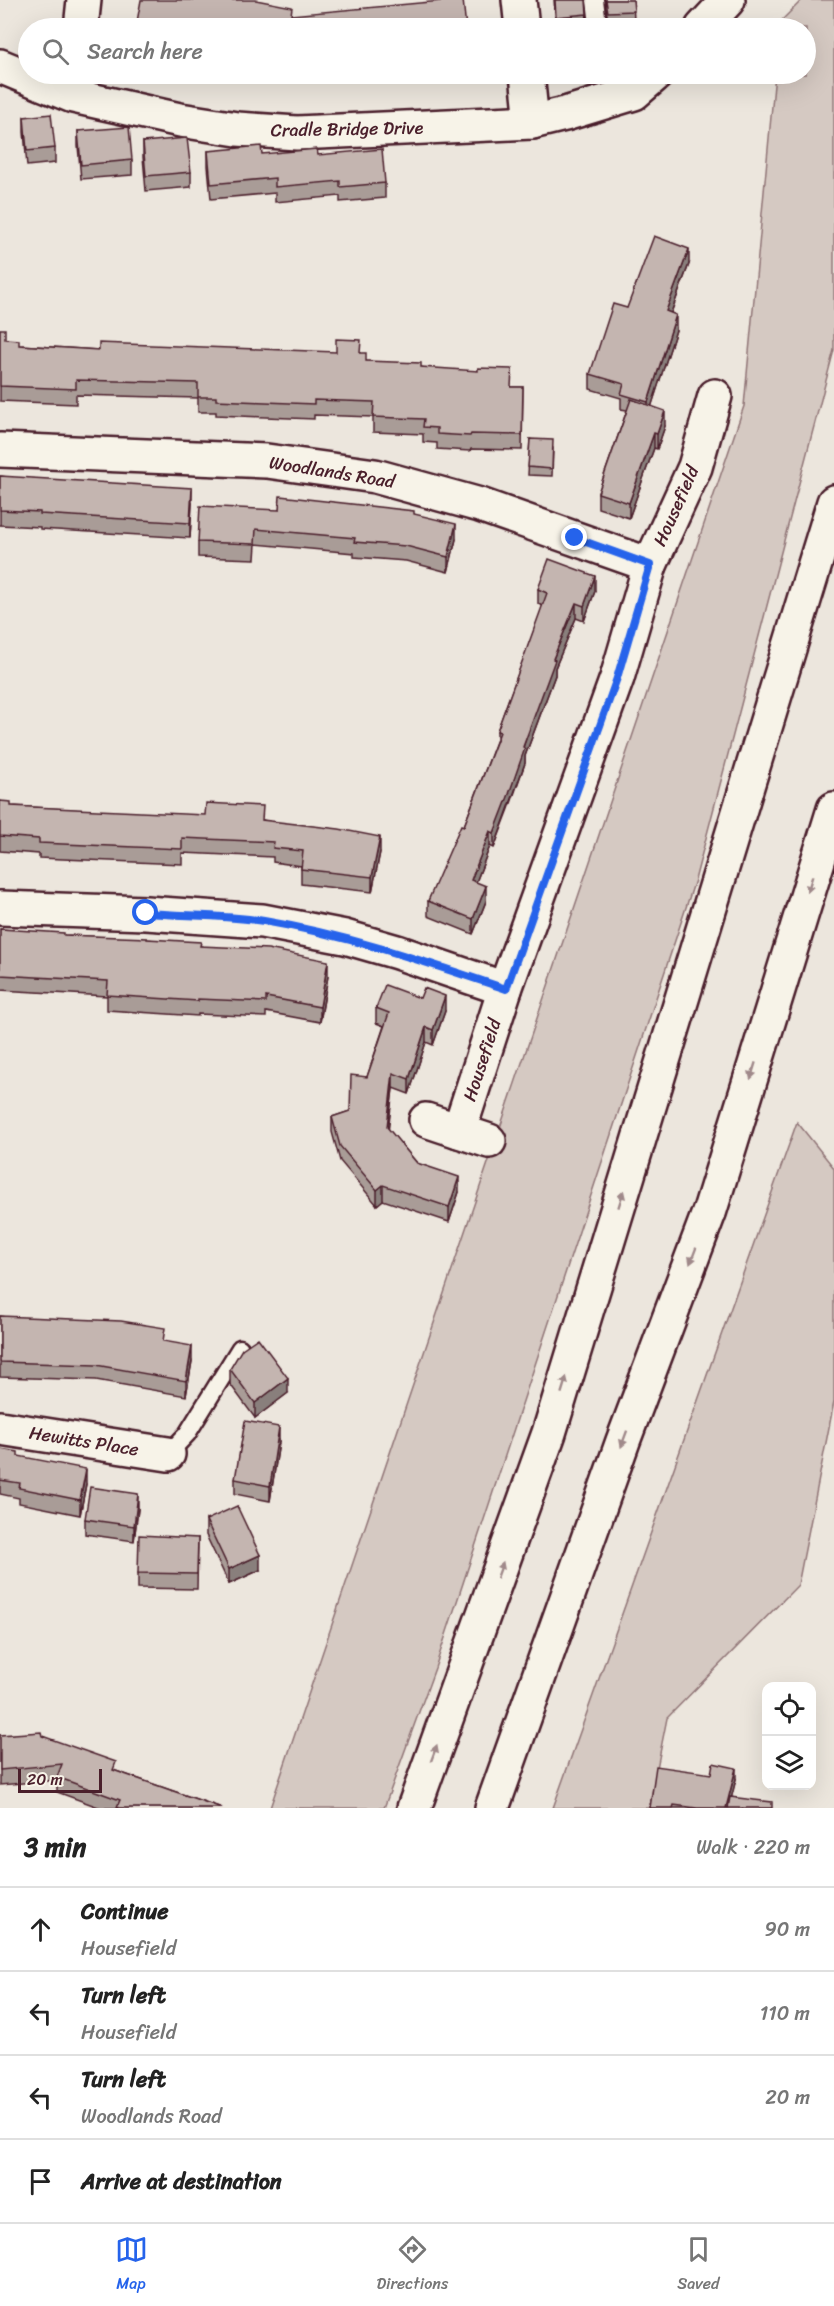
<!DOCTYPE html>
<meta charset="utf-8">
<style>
body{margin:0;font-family:Sriracha,sans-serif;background:#f6f6f6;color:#222}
.controls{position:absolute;right:18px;bottom:18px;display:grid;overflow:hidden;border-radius:12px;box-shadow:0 6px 24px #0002}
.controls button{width:54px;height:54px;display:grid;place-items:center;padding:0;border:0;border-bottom:2px solid #e0e0e0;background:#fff;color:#222;font:30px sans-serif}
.scale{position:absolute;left:18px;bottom:15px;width:84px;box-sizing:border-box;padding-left:6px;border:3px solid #4a1f2b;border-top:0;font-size:16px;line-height:21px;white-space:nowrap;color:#4a1f2b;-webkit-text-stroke:4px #f7f3e8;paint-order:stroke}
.stop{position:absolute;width:18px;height:18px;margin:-14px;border:4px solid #2563eb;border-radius:50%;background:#fff}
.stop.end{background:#2563eb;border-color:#fff;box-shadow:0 2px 6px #0008}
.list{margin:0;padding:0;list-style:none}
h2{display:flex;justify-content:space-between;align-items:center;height:78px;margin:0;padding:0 24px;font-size:26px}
h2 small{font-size:20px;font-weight:400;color:#767676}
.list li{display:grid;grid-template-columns:39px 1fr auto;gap:18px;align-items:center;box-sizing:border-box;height:84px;padding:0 24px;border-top:2px solid #e0e0e0}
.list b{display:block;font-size:22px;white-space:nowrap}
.list p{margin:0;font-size:20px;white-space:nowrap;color:#767676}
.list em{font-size:20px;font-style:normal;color:#767676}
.icon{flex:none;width:33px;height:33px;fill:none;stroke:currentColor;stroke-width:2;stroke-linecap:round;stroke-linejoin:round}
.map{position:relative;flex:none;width:834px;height:1808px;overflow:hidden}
.search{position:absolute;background:#fff;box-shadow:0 6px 24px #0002;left:18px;right:18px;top:18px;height:66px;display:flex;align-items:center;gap:15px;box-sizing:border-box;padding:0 21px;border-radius:33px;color:#767676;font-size:22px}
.sheet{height:414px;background:#fff}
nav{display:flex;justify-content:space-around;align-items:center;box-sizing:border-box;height:84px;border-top:2px solid #e0e0e0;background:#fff;font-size:16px;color:#767676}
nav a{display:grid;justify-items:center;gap:3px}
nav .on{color:#2563eb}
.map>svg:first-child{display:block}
</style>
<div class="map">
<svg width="834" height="1808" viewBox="0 0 834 1808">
<rect width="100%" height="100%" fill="#ece6dd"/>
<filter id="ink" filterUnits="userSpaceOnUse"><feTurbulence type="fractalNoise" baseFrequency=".0167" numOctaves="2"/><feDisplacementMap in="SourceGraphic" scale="12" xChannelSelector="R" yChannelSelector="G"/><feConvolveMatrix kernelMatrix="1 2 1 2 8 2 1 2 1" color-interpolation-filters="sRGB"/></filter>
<g filter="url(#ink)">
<g fill="#d5c9c2" stroke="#907476" stroke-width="1.5">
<polygon points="802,0 834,0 834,350 695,880 435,1668 384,1808 270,1808 744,406 775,74 806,74 806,28 779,28 780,22"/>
<polygon points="797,1122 834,1168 834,1402 798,1585 667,1718 649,1808 553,1808"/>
</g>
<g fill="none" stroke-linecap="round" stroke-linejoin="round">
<g stroke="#4a1f2b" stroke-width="21">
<g id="service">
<polyline points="595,0 598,24"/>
<polyline points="168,1454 187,1434 240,1348"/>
</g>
</g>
<g stroke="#4a1f2b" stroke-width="38">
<g id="minor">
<polyline points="519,0 522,28"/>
<polyline points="81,28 84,0"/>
<polyline points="702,28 728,0"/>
<polyline points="0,66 73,96 180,120 237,129 297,133 532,122 565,114 634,93 656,74"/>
<polyline points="527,74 532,122"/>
<polyline points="0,450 267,461 375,476 480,505 650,565"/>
<polyline points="0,908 146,913 262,921 345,937 397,952 505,989"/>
<polyline points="426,1120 489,1141"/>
<polyline points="459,1131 505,989 617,678 650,565 695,467 715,396"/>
<polyline points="0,1428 168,1454"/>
</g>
</g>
<g stroke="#4a1f2b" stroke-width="38">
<g id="motorway">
<polyline points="414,1808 549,1433 834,502"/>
<polyline points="492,1808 623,1441 710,1210 834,809"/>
</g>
</g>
<use href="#service" stroke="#f7f3e8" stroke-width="16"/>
<use href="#minor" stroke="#f7f3e8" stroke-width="33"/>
<use href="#motorway" stroke="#f7f3e8" stroke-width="33"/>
</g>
<g fill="#a99c97" stroke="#4a1f2b" stroke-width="1.5">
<polygon points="554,0 586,0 587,24 556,27"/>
<polygon points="605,0 633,0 634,21 608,22"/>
<polygon points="24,117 55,148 55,163 27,166 24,132"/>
<polygon points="78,131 132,160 132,175 81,179 78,146"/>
<polygon points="143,142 191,172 191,187 146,191 143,157"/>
<polygon points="208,151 262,154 318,155 385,183 385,198 340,202 340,196 275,202 275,193 211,199 208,166"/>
<polygon points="689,264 671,313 676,330 651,407 665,426 657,449 654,448 629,518 598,508 598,493 627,410 621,409 621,398 590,389 590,374 627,308"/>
<polygon points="0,329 5,339 19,345 99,350 361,353 366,361 421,367 512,387 523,387 522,450 471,449 470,451 437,449 437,443 423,442 423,434 373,432 373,417 314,415 314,419 216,415 216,412 198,412 198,398 76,395 76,404 0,401"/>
<polygon points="530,439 553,448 552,476 528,475"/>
<polygon points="0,476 192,503 190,538 40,529 40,527 0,525"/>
<polygon points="279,510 414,514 456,539 448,572 406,561 354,557 354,553 256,544 255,559 198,557 198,542"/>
<polygon points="538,589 595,591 584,621 576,618 555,668 555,675 525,756 525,763 509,809 494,848 490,846 476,882 486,901 473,934 428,916 428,901 464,826 497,739 497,731 543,606 538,604"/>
<polygon points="0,801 11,806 263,820 380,852 372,892 301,884 301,866 273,862 273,857 182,853 182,864 39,858 39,854 0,851"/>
<polygon points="0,929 64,935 147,939 201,946 328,976 320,1022 266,1012 266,1017 198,1014 198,1016 107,1010 107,996 0,990"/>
<polygon points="376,1008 445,1011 433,1045 426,1042 409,1094 393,1088 388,1129 417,1163 459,1192 449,1222 383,1200 377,1205 340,1161 332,1132 332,1117 350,1111 367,1077 384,1026 376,1023"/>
<polygon points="0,1316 165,1341 192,1361 186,1396 96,1380 0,1377"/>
<polygon points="230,1369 288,1393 255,1418 230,1384"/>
<polygon points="279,1442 270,1501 235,1494 235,1479"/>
<polygon points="0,1449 18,1456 86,1484 80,1515 19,1503 19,1498 0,1494"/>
<polygon points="138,1509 134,1541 85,1534 85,1519"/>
<polygon points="206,1520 260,1570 229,1584 206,1535"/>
<polygon points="198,1538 197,1589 138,1588 138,1573"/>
<polygon points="0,1735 42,1736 116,1771 222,1808 101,1808 57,1792 57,1780 0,1785"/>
<polygon points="736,1779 731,1797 772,1808 650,1808"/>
</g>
<g fill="#897f7b" stroke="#4a1f2b" stroke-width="1.5">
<polygon points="689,249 689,264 666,326 666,311"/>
<polygon points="676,315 676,330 648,417 648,402"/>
<polygon points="665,411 665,426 657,449 657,434"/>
<polygon points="654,433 654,448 629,518 629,503"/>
<polygon points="192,488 192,503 190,538 190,523"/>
<polygon points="456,524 456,539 448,572 448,557"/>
<polygon points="595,576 595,591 584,621 584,606"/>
<polygon points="576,603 576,618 555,668 555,675 525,756 525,763 494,848 494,833 553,659"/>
<polygon points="490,831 490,846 471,895 471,880"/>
<polygon points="380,837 380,852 372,892 372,877"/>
<polygon points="486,886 486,901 473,934 473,919"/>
<polygon points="328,961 328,976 320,1022 320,1007"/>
<polygon points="445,996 445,1011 433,1045 433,1030"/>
<polygon points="426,1027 426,1042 409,1094 409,1079"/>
<polygon points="393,1073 393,1088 387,1142 387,1127"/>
<polygon points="459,1177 459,1192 449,1222 449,1207"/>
<polygon points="383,1185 383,1200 377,1205 377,1190"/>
<polygon points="192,1346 192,1361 186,1396 186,1381"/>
<polygon points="288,1378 288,1393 255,1418 255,1403"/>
<polygon points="279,1427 279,1442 270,1501 270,1486"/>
<polygon points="86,1469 86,1484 80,1515 80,1500"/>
<polygon points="138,1494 138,1509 134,1541 134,1526"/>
<polygon points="260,1555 260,1570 229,1584 229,1569"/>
<polygon points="736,1768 736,1779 729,1808 726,1808"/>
</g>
<g fill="#c4b5b0" stroke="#4a1f2b" stroke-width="1.5">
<polygon points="141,0 256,0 292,7 291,15 452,0 463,0 466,28 147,28 136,27"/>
<polygon points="555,0 586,0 587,14 556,17"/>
<polygon points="606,0 633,0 634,11 608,12"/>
<polygon points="51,114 55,148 27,151 24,117"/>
<polygon points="129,127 132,160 81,165 78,131"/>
<polygon points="187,138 191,172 146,176 143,142"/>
<polygon points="261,146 262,154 317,149 318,155 382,149 385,183 340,187 340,181 275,187 275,178 211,184 208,151"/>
<polygon points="654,236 689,249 666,311 676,315 648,402 621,394 624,384 590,374 613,304 627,308"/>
<polygon points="0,329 5,329 5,339 19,340 19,345 99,350 99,343 336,352 336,339 361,340 360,353 366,353 366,361 421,363 421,367 478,371 478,368 512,369 511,387 523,387 522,435 471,434 470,436 437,434 437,428 423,427 424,419 373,417 374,402 314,400 314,404 216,400 216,397 198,397 198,383 76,380 76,389 0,386"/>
<polygon points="631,399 665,411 657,434 654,433 629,503 598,493"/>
<polygon points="530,439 553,440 552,469 528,467"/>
<polygon points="0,476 192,488 190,523 40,514 40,512 0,510"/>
<polygon points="280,496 414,511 414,514 456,524 448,557 406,546 354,542 355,538 256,529 255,544 198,542 200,506 279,510"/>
<polygon points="549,559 595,576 584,606 576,603 553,659 555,660 523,747 525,748 509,794 494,833 490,831 471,880 486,886 473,919 428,901 461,825 464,826 500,732 497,731 547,593 538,589"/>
<polygon points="0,801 11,802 11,806 205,815 206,803 263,806 262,820 339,829 380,837 372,877 301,869 303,851 273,848 274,842 182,838 182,849 39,843 39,839 0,836"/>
<polygon points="0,929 64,933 64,935 147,938 147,939 201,942 200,946 268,949 328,961 320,1007 266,997 266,1002 198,999 198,1001 107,995 108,981 0,975"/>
<polygon points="385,985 420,998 424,988 445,996 433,1030 426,1027 409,1079 393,1073 387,1127 417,1163 459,1177 449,1207 383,1185 377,1190 340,1146 332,1117 350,1111 351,1075 367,1077 389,1013 376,1008"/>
<polygon points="0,1316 121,1321 165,1328 163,1341 192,1346 186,1381 96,1365 0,1362"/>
<polygon points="258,1338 288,1378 255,1403 230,1369 242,1349"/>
<polygon points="245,1421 279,1427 270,1486 235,1479"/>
<polygon points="0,1449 18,1452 18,1456 86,1469 80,1500 19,1488 20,1483 0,1480"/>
<polygon points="90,1487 138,1494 134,1526 85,1519"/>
<polygon points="237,1506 260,1555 229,1569 206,1520"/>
<polygon points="139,1535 198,1538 197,1574 138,1573"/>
<polygon points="41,1732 42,1736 116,1762 113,1770 222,1808 119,1808 117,1807 120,1800 57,1777 62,1764 0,1770 0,1735"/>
<polygon points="713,1763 736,1768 726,1808 697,1808 674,1805 673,1808 650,1808 656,1766 711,1774"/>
<polygon points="730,1797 772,1802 772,1808 728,1808"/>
</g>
<defs><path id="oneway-solid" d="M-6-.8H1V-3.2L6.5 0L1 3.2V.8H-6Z" transform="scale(1.5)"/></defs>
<g fill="#a0898a">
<use href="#oneway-solid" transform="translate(810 884) rotate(107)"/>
<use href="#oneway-solid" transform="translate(753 1071) rotate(107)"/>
<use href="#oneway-solid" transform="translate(621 1199) rotate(-73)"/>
<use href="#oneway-solid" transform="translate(693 1256) rotate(111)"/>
<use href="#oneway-solid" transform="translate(564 1385) rotate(-73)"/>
<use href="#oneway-solid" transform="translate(624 1439) rotate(110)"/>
<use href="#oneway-solid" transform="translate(500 1570) rotate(-70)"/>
<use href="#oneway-solid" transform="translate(434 1753) rotate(-70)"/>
</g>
</g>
<g fill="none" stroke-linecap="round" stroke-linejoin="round" filter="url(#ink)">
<path stroke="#2563eb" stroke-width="8" d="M146,913C185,916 226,915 264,921C348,935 426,962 506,989L617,678L650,565L575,538"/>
</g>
<g text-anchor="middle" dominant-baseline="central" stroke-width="5" stroke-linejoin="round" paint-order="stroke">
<g font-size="18" fill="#4a1f2b" stroke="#f7f3e8">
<text transform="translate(347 129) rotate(-1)">Cradle Bridge Drive</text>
<text transform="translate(332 472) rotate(9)">Woodlands Road</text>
<text transform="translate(676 506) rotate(-66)">Housefield</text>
<text transform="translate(482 1060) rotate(-72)">Housefield</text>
<text transform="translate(84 1441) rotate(9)">Hewitts Place</text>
</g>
</g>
</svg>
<div class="controls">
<button><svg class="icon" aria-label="locate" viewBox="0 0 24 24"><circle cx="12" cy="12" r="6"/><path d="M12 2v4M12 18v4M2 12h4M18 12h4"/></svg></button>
<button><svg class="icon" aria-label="layers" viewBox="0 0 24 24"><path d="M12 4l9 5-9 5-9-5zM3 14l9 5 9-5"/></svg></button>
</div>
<div class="scale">20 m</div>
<div class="stop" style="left:146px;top:913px"></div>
<div class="stop end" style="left:575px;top:538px"></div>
<div class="search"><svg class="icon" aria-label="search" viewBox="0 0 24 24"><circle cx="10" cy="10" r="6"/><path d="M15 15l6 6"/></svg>Search here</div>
</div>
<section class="sheet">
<h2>3 min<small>Walk · 220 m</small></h2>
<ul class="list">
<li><svg class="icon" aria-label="ahead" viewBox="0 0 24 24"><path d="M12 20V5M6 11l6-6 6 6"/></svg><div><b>Continue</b><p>Housefield</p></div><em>90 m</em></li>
<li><svg class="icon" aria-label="left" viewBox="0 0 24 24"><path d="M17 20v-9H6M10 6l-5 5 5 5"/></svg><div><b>Turn left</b><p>Housefield</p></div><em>110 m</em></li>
<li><svg class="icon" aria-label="left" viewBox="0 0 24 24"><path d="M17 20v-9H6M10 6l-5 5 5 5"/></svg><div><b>Turn left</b><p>Woodlands Road</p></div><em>20 m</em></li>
<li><svg class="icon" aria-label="arrive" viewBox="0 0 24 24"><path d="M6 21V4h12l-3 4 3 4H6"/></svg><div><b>Arrive at destination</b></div></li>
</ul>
</section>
<nav>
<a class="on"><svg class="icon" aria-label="map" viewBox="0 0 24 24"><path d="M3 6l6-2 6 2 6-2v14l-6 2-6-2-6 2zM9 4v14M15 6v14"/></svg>Map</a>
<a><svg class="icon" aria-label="directions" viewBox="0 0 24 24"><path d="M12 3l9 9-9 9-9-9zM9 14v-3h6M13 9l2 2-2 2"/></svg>Directions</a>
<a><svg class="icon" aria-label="saved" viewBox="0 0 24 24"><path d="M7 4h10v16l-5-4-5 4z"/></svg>Saved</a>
</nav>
